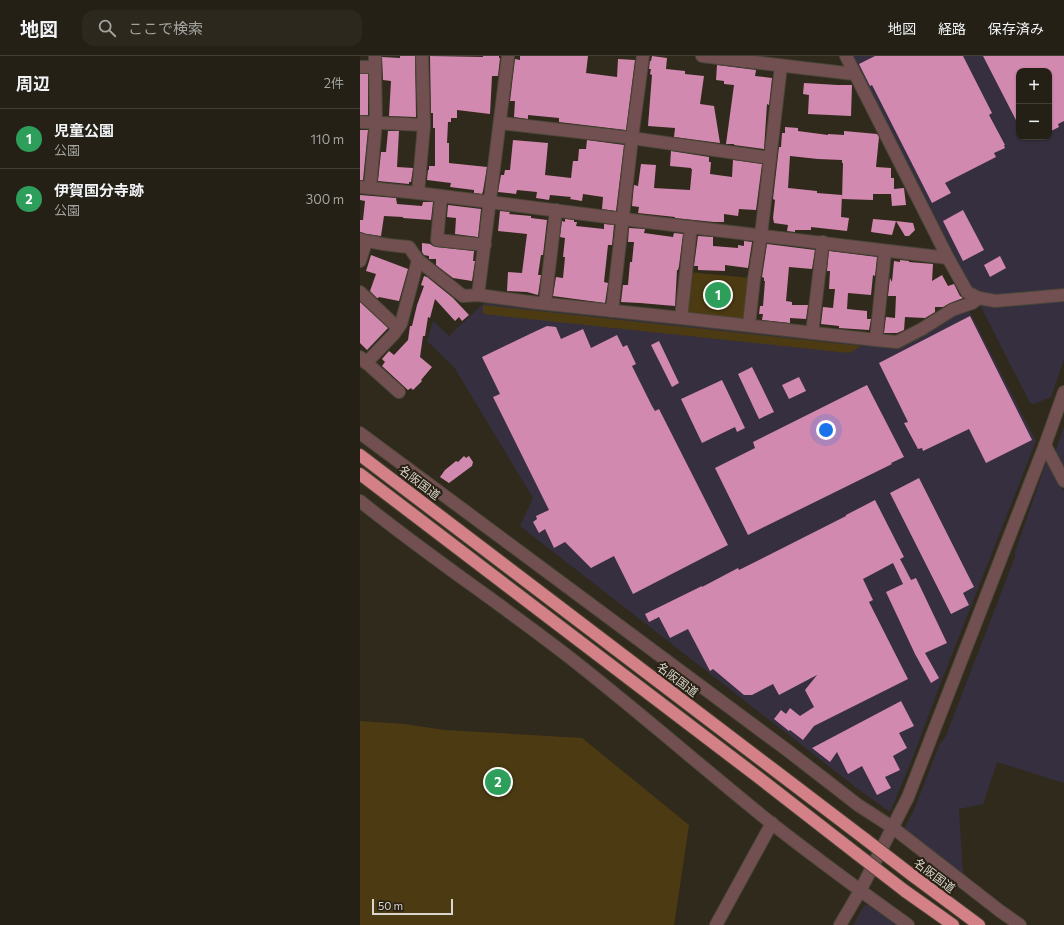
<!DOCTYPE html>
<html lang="ja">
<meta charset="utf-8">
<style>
body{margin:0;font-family:Commissioner,"Noto Sans JP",sans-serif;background:#2c281e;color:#f1f3f6}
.controls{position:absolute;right:12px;top:12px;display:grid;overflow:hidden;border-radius:8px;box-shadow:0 1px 3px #0004}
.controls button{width:36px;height:36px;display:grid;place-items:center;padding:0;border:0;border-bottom:1px solid #413e34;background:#242015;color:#f1f3f6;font:20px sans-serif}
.scale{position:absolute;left:12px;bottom:10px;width:81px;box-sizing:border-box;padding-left:4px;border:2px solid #dad6cd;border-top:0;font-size:11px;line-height:14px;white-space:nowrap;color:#dad6cd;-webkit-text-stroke:3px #272013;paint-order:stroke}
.you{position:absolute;left:466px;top:374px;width:14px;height:14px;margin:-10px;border:3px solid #fff;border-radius:50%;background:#1a73e8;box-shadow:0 0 0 6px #1a73e833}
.badge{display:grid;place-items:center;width:26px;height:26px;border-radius:50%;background:#2563eb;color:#fff;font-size:13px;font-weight:700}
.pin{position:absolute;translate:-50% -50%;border:2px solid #fff;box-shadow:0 1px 4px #0006}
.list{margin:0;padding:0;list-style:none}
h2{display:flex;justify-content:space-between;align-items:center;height:52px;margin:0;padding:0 16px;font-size:17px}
h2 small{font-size:13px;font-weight:400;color:#a3a3a0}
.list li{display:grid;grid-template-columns:26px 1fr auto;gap:12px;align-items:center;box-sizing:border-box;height:60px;padding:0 16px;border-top:1px solid #413e34}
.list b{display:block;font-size:15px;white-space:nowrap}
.list p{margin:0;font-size:13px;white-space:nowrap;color:#a3a3a0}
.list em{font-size:13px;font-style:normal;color:#a3a3a0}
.icon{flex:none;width:22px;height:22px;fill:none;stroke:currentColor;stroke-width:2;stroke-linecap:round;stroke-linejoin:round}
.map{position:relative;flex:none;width:704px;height:869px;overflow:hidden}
header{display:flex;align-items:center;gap:24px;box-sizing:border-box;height:56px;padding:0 20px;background:#242015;border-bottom:1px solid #413e34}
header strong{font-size:19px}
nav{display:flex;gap:22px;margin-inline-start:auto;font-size:14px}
.search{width:280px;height:36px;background:#2c281e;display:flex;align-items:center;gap:10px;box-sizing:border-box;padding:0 14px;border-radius:12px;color:#a3a3a0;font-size:15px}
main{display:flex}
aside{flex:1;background:#242015}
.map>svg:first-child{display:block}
</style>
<header>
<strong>地図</strong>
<div class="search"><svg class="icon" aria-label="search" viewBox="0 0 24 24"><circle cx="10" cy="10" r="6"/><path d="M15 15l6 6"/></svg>ここで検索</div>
<nav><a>地図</a><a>経路</a><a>保存済み</a></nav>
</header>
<main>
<aside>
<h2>周辺<small>2件</small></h2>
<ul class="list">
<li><span class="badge" style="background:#2e9e5b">1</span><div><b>児童公園</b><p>公園</p></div><em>110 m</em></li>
<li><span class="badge" style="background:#2e9e5b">2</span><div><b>伊賀国分寺跡</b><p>公園</p></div><em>300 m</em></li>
</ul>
</aside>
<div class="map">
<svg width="704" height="869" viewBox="0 0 704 869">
<rect width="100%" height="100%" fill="#302a1c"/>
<g fill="#352f40" fill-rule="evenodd">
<path d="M493,0H704V303L691,341L674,348L670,347ZM659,15H689V81H659Z"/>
<polygon points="125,246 538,290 599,255 608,253 676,385 578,634 551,706 530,756 498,733 160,470 173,442 94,311 67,285 73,265 89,280"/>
<polygon points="704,370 704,416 695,397"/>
<polygon points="689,406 704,436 704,727 637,706 623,748 599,753 603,819 544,773 554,754 580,687 585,682 655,501 655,496 686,407"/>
<polygon points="508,849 536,869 493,869 504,850"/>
</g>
<g fill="#4c3b12">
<polygon points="329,216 390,222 385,261 381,264 330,259 326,255"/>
<polygon points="123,249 501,290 489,297 123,258"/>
<polygon points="0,665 44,668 85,674 222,682 329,769 314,869 0,869"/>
</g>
<g fill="#d289af">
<polygon points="40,0 55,0 56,61 29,60 31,25 23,24 22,1 40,2"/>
<polygon points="70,0 123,1 123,0 139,0 139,2 140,2 138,20 132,20 130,58 97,54 97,62 91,62 91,66 88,66 87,87 89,87 89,107 127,111 123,135 122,138 114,137 114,134 90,131 91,127 67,124 68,114 69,114 69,110 75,110 75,72 73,72 73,57 71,57"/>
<polygon points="160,0 228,0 226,17 257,21 258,3 275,4 266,74 199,66 199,62 168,59 168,63 154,61 155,45 150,45 155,3 160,4"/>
<polygon points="292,0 307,2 306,13 325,15 325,18 344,20 340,48 354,50 360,87 314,81 315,72 288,70 292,19 290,18 291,13 289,13 290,5 291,5"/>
<polygon points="515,0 603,0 632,57 629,59 645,89 644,89 645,92 634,97 636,101 585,127 591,137 572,147 512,29 510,30 499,8"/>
<polygon points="623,0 704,0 704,65 698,68 699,71 689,76 689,15 659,15 659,70"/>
<polygon points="357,9 396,14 395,20 412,22 409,49 407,48 404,93 374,89 374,88 366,88 374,29 364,28 364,25 356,24"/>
<rect x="0" y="18" width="8" height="41"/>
<polygon points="444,27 478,29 492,29 491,60 448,58 449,39 443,38"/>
<polygon points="425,71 438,72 438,75 468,79 468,78 484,79 484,75 517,78 519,81 516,111 531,112 531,122 534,122 534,133 544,132 546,149 532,150 531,138 513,138 513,144 482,143 483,107 482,107 482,104 458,103 430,100 428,132 457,135 457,137 482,139 481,161 489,162 487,175 451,171 451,174 435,174 435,176 427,175 428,169 414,167 413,162 415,144 413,143 419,91 421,91 422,77 425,77"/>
<polygon points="0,74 8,74 3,124 0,124"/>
<polygon points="28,75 39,75 37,111 53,112 51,126 49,126 49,128 18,125 21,96 26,96"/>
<polygon points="153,84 188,87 185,119 211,122 213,105 218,105 219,93 226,93 227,84 264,89 256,155 242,153 243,141 223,138 222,145 210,143 211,141 190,139 189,144 176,142 177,136 157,134 156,138 138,136 141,119 144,119 145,114 150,114"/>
<polygon points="311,95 349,101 349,106 351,106 350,118 372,121 373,104 402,108 396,154 379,153 378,160 364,158 364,166 354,166 315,162 315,161 278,157 279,151 272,150 274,129 278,130 281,108 296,109 294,132 330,134 332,113 331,113 331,112 310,110"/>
<polygon points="0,139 36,142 37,148 62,150 63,146 73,146 71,164 43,162 43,161 24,160 21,180 7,178 0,176 0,164 3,164 5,145 0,144"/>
<polygon points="88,149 121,153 118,181 95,178 96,162 87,161"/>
<polygon points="603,154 624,194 603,205 583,165"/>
<polygon points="140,155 150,156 149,158 171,160 171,162 187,164 183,199 181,199 178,219 181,219 178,239 167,236 147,235 148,216 162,217 167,178 138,175"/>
<polygon points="205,163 214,164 214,166 217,166 216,170 244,173 244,168 254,169 252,189 248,189 244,226 248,227 245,247 193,240 196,221 203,222 205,201 203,201 205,182 200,181 202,165 205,166"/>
<polygon points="513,163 536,165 532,179 511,176"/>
<polygon points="536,165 553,167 555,174 549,180 545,180"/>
<polygon points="269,172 285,173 284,177 313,181 314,177 323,178 319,210 318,214 317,214 315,250 280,247 261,246 263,229 268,229 270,206 272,206 274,186 268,186"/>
<polygon points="338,180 353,181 353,190 378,192 378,189 384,190 384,185 392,186 388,212 365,209 365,215 338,214 338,210 334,210"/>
<polygon points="62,187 70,188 73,190 76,191 114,195 113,205 115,205 112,225 93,222 76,209 76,203 69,203 69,200 64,199 62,196"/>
<polygon points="407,188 455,194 452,213 429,211 426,245 432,246 432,249 448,249 446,263 430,262 430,267 402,264 403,258 399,258 400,250 403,250 405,225 404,225 404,222 402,221"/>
<polygon points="469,195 517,201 515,220 513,219 511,239 488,237 487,253 507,255 507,263 511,263 509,274 479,272 479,270 461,268 463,251 473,252 475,233 469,233 470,215 467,215"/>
<polygon points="11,199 48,213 39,245 19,241 18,242 17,242 10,235 16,218 6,215"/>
<polygon points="640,200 646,212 630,221 624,209"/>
<polygon points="540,204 549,205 549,206 573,208 572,225 582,219 588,230 594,228 600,240 603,242 590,247 583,251 575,251 575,256 565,262 545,261 544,274 537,277 524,277 526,261 535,262 536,240 528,240 530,222 532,226 534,205 540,206"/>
<polygon points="64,220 67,221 93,242 109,259 102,265 99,261 95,265 75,243 70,262 68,261 65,280 63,280 60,301 72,311 61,324 62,325 53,334 51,332 48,334 22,310 25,306 22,303 29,295 34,299 48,284 50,270 52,270 57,249 64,230 61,229"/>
<polygon points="0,246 28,272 7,294 0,287"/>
<polygon points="610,260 672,384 626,407 609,373 563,395 562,392 558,393 544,367 548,366 519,307"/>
<polygon points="187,270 196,271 201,283 223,273 231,292 257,279 263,291 267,289 276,308 272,310 292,350 295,355 299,353 368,489 273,538 254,500 231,512 205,486 194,492 185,473 179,477 173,466 177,463 176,460 189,454 133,341 140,338 122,301 174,276"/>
<polygon points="299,285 319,327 312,331 291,289"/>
<polygon points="392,311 414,356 399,363 378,318"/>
<polygon points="439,321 446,335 429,343 422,329"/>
<polygon points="362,324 385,372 377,376 375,371 342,387 321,343"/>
<polygon points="507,329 544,401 531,407 532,408 388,479 355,412 395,392 393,386"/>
<polygon points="104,400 106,402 109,400 113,406 112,410 89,427 80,421 85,414 96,405 98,406"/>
<polygon points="559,422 614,531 603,537 609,549 591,558 530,437"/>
<polygon points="515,444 544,501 540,503 551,524 556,522 587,587 565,597 579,622 571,627 555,598 526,536 543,528 533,507 503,523 513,544 509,546 548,623 454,670 443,684 430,674 429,675 414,663 421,654 426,658 430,652 440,660 454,651 445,634 457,619 419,639 413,628 392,639 384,639 353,613 350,615 328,573 310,582 299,561 289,566 285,558 342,530 342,531 378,512 379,514 486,460 486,459"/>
<polygon points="541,645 554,670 539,677 547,692 533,700 540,714 525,721 531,732 517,739 502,710 488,718 477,696 470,706 452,692"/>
</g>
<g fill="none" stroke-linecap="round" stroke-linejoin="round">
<g stroke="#4b4638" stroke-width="14">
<g id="minor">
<polyline points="342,0 494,18"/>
<polyline points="486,0 588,202 607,236 619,242 635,245 704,239"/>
<polyline points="0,11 15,11 15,0"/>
<polyline points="0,66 64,69"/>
<polyline points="140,67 272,82 410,102"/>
<polyline points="0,131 58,137 263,163 588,202"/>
<polyline points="10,132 16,66 15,11"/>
<polyline points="58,137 64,69 62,0"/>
<polyline points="81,140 77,184 125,189"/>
<path d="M0,183C5,186 8,185 13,186C25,189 37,190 49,191L58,204L103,240L118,239L178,247L321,262L516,284L537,286L562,273L592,254L612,247L619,242"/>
<polyline points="0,205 6,186"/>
<polyline points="0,236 38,272"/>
<polyline points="118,239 148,0"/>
<polyline points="185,247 196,154"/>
<polyline points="252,255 272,82 283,0"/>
<polyline points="321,262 331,171"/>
<polyline points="389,269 394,223 401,179 421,10"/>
<polyline points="452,277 463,186"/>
<polyline points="516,284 525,195"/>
<polyline points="0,301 39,336"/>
<polyline points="6,307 34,278 41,268 58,204"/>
<polyline points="0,377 427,694 498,749 532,771 640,855 660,869"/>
<polyline points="685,389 704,425"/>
<path d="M0,445C68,500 141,548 209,601C278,655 343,712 411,767C456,802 502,836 548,869"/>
<polyline points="356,869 412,767"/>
<polyline points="480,869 500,835 548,741 685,389 704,336"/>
</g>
</g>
<g stroke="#4b4638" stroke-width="14">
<g id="highway">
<polyline points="0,399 505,783"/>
<polyline points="0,418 398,721 497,798"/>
<polyline points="553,820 619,869"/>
<polyline points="545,835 593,869"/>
</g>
</g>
<use href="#minor" stroke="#725052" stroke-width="12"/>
<use href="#highway" stroke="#d38187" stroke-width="12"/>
<g stroke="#4b4638" stroke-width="14" stroke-linecap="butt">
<g id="highway-bridge">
<polyline points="505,783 553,820"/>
<polyline points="497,798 545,835"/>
</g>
</g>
<use href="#highway-bridge" stroke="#d38187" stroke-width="12"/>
</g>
<g text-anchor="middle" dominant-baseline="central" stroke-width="4" stroke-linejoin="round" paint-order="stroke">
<g font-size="12" fill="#dad6cd" stroke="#272013">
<text transform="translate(60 426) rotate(37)">名阪国道</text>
<text transform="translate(318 623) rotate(37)">名阪国道</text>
<text transform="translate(575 819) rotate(37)">名阪国道</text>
</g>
</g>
</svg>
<div class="controls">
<button>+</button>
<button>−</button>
</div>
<div class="scale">50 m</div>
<div class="you"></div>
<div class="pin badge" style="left:358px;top:239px;background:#2e9e5b">1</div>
<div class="pin badge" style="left:138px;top:726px;background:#2e9e5b">2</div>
</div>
</main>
